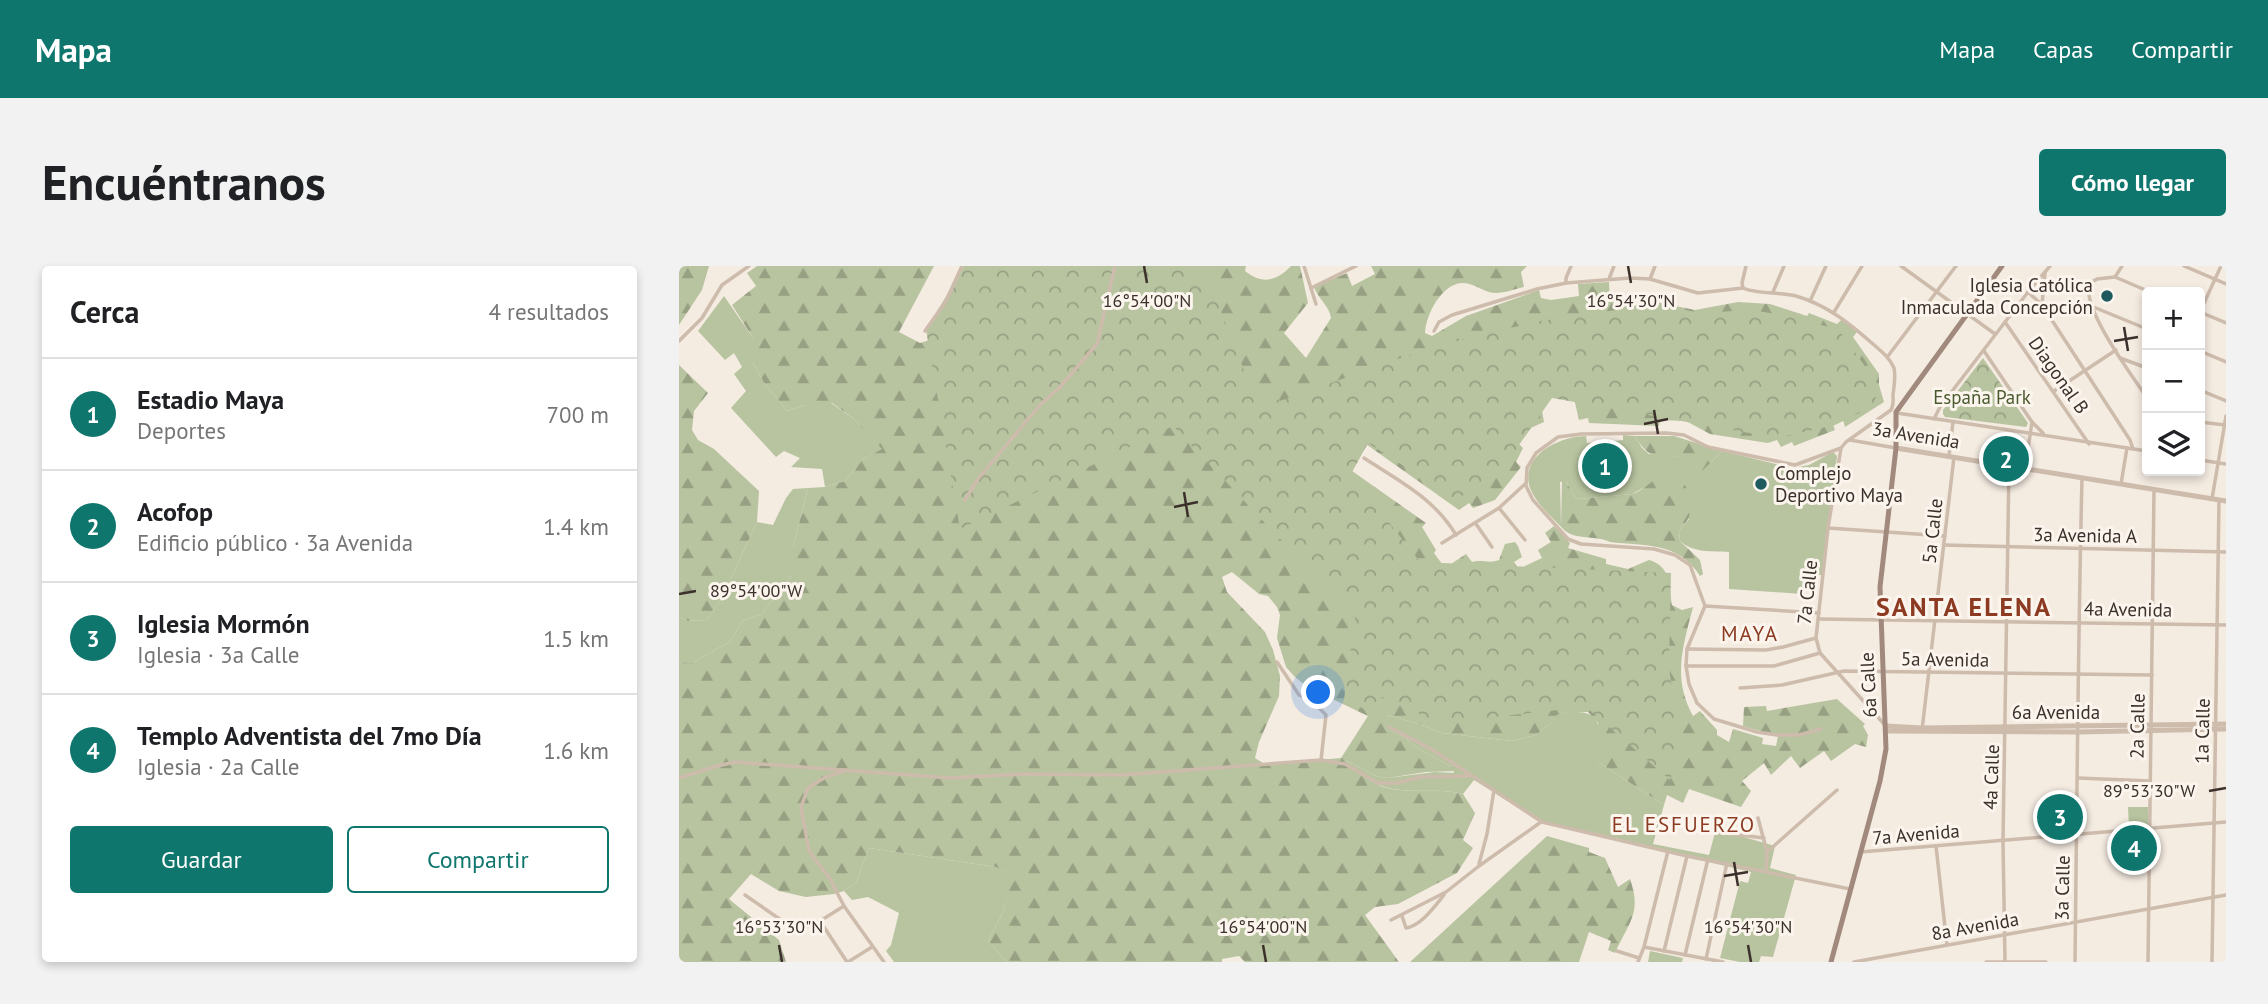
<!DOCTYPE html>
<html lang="es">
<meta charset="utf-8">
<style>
body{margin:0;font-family:"PT Sans",sans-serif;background:#f2f2f2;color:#202124}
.controls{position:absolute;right:21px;top:21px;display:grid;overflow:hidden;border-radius:7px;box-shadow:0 4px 10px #0003}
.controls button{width:63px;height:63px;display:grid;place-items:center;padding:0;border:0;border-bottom:2px solid #e0e0e0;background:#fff;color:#202124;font:35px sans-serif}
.you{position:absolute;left:640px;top:427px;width:24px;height:24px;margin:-18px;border:5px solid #fff;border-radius:50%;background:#1a73e8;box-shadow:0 0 0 10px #1a73e833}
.badge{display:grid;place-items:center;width:46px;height:46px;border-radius:50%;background:#0f766e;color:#fff;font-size:23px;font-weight:700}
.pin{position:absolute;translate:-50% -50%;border:4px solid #fff;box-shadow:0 2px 7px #0006}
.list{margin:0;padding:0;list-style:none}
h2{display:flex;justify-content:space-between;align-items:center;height:91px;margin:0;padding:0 28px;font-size:30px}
h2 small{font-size:23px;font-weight:400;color:#757577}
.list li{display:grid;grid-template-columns:46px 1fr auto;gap:21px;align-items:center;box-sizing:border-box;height:112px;padding:0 28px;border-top:2px solid #e0e0e0}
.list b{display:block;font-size:26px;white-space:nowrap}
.list p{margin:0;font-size:23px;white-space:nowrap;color:#757577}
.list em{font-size:23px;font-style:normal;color:#757577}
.actions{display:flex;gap:14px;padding:21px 28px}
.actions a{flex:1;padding:16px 0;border:2px solid #0f766e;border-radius:7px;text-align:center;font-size:24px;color:#0f766e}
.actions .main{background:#0f766e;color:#fff}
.icon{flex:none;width:38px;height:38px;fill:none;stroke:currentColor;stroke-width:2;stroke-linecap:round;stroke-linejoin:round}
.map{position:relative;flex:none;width:1547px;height:696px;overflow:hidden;border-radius:7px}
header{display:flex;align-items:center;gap:42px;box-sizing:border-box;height:98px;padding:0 35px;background:#0f766e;color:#fff}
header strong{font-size:33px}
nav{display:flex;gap:38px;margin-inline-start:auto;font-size:24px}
.intro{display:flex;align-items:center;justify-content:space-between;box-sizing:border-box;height:168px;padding:0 42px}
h1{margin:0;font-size:49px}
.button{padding:18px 32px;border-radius:7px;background:#0f766e;color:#fff;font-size:24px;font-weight:700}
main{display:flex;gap:42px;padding:0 42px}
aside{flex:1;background:#fff;border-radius:7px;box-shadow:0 4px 10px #0003}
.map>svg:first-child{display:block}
</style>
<header>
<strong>Mapa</strong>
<nav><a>Mapa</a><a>Capas</a><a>Compartir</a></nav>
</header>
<div class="intro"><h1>Encuéntranos</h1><a class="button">Cómo llegar</a></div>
<main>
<aside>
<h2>Cerca<small>4 resultados</small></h2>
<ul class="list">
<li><span class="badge">1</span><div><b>Estadio Maya</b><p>Deportes</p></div><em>700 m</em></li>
<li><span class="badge">2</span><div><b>Acofop</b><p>Edificio público · 3a Avenida</p></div><em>1.4 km</em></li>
<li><span class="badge">3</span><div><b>Iglesia Mormón</b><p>Iglesia · 3a Calle</p></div><em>1.5 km</em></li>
<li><span class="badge">4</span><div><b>Templo Adventista del 7mo Día</b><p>Iglesia · 2a Calle</p></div><em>1.6 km</em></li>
</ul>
<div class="actions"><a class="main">Guardar</a><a>Compartir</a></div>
</aside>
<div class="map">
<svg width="1547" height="696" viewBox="0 0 1547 696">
<defs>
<pattern id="forest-firs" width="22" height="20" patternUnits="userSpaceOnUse" patternTransform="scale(1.75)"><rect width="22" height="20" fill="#b8c4a0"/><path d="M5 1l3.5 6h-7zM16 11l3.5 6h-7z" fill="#97a083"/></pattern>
<pattern id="park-crowns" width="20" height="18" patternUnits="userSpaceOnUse" patternTransform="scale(1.75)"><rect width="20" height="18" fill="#b8c4a0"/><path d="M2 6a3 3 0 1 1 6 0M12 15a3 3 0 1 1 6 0" fill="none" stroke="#97a083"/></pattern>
</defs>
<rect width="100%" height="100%" fill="#f4ebe1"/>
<g fill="#b8c4a0">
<polygon points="45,30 74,72 74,97 85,117 108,145 127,139 152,137 176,154 204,183 184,193 166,215 146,221 143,203 112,201 121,192 105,185 97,191 52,142 67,125 55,108 63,101 55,87 46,94 19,65"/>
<path d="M944,169L956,170L963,182L970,188L1004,191L1032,196L1043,185L1114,202L1130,199L1154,186L1158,190L1143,309L1126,308L1123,328L1050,323V286C1032,285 1015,287 1001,275L1000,265L1010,253L966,221L953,228L899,233L896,231L887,215L881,216L882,260L886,265C874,252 857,238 851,222C840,189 882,170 907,170L908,177L944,174Z"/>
<polygon points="129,222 114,281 114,308 83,348 63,355 52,375 13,397 0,396 0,351 9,355 28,354 43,332 78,256 94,259 107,232 114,223"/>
<path d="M888,446C930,444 918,465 919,496L985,539L974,578L1030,589L1037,563L1096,580L1091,602L1117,609L1094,691L1082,690L1080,696H1061L1041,692L1061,615L1069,617L1072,606L893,564L857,553L795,514L784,528C758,521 728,529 703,520C688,516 674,501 662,492L697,510L708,512L756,506L775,507L773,501L738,482L727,472L705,462L710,449L746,460L763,467L833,475L857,469L873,456L877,449Z"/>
<polygon points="1449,541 1469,541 1469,561 1450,562"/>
<polygon points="190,582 317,601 334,610 324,646 309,675 328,696 215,696 207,685 212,679 220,647 189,631 173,634 165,625 177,617"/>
<polygon points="971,685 1004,692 1003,696 969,696"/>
</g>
<g fill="url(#forest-firs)" fill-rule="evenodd">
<polygon points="0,0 30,0 23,24 0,59"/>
<path d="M78,0H255L220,66L241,77L485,0H567L566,5C583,19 598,15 612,0H621L629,37L605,67L627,92L652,52C650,39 639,33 635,21L668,7L673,20L696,8L692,0H848L842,6L845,21C836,23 826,27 817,27C807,27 799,20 790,18C766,11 747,47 746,67L753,70L787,50L860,24L862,32L872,34L900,30L899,18L930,16L931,34L970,41L972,35L1016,44L1059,36L1091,38L1128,50L1130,47L1158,58L1163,53L1178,66L1174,71L1200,108V119L1205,136L1166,161L1164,154L1154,158L1156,164L1115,180L1113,176L1102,181L1098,174L1089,177L1031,168L1007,155L981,154L980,160L910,157L909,152L900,154L893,124L870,131L862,139L865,156L845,165L838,176L844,182L837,196L842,201L816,234L794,242L790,237L780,244L684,176L666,200L747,257L743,261L757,284L755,287L766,302L787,288L793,296C804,293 810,298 820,294L826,278L836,276L839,280L843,291L835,296L840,303L863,292L859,284L872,276L866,267L875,260L891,277L889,282L927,293V298L949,303L970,294C992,300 990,320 993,339L1003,344L1014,341C1004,380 993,412 1014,450L1021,445L1038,464V469L1050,476L1054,463L1084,472L1083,478L1097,480L1099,470L1064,460L1065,441L1087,440L1088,445L1158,433L1186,458L1184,460L1189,469L1187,481L1176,478L1152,495L1145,485L1121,502L1112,490L1092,509L1085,497L1063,515L1072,525L1062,541L1010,523L1004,537L988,529L985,539L919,496V457L909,446H888L878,449L873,456L857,469L833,475L763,467L746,460L710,449L706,462L727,472L738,482L773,501L777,505L747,506L708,512L697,510L666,494C677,503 689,515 702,520C726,529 758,521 784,528L796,547L784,574L794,582L778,607L719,638L696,641L686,649L720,696H566L560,690L543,693V696H328L309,675L324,646L333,610L317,601L190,582L177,617L165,625L155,628L127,631L100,625L72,608L50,633L100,674L107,696H0V396L13,397L52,375L63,355L83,348L114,308V281L129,222L146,221L166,215L184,193L203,183L176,154L153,137L136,147L127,139L108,145L85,117L74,97V72L53,39L77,20L68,7ZM553,306L580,328L589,330L598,341L601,349L598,372L607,401L615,410L628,421L689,450L662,492L587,499L576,492L580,476L600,430L601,410L594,384L586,366L548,326L543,311Z"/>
<polygon points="0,99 29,127 15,145 13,164 19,174 35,183 80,225 78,256 43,332 28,354 9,355 0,351"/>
<path d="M956,170H995L1043,185L1022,206H1014L1003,198V191C978,190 971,195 956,170Z"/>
<path d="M987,208C1008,210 1015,232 1010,251C1008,256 1003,261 1000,265L1001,275L1021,294L1024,308L1021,310C1000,276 966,280 931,276C916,268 892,276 882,260L883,213L887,215L896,231L899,233L953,228C966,224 974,212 987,208Z"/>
<path d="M868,570L910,582V586L926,592L939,621L951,613C963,647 950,656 936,687L929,684L932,675L910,666L900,696H731Z"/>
</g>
<g fill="url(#park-crowns)">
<polygon points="285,0 524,0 570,117 601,135 756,80 861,55 978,38 1021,47 1073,44 1114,51 1160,64 1198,117 1196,139 1156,159 1098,172 873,132 807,226 773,231 689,177 672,208 741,296 992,307 990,401 1001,480 991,514 907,441 761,457 703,431 691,446 665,433 676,352 494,160 281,263 247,64"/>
<polygon points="1304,92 1349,157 1347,161 1266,151 1264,148 1264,144"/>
</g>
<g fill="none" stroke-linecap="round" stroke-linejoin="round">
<g stroke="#cdbbac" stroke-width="3.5">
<polyline points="625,0 637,38"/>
<polyline points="1222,0 1316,68"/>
<path d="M1443,0L1436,11L1418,13L1411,17C1400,39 1454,111 1468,132"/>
<polyline points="1505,0 1547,18"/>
<polyline points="1436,11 1471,26"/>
<polyline points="930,13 935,0"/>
<polyline points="971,13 976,0"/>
<polyline points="887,17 887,12 892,0"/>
<polyline points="632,22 677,0"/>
<polyline points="1064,22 1063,17 1067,0"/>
<polyline points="1094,26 1105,0"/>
<polyline points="1349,26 1363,39 1451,174 1454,183"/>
<polyline points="1131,35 1147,0"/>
<polyline points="1363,39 1366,6"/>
<polyline points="1412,40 1468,63"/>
<polyline points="1155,46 1183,0"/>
<polyline points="1521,46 1542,0"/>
<polyline points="1521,46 1547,57"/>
<polyline points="1326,56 1410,178"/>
<polyline points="246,65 267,35 283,0"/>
<path d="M755,65L760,56L773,49L858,23L887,17L951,12L971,13L1019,27L1064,22C1076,28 1101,26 1117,30C1148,39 1170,57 1194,78C1202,85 1211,92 1215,102C1217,111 1215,120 1214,129C1214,135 1215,139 1212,144L1167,176L1162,182L1149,262L1137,372L1141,387L1206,459"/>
<polyline points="0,75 23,52 43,19 70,0"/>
<polyline points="1305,85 1353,156 1364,167"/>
<polyline points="1521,85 1547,96"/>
<polyline points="1209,90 1277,0"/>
<polyline points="1441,92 1468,102"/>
<polyline points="1521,124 1547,135"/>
<polyline points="1375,125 1437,84"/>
<polyline points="1218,147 1468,185"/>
<polyline points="1255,153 1261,141 1349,26 1371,0"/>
<polyline points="1521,156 1546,159"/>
<polyline points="1171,174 1217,182"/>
<polyline points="1270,190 1274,156"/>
<path d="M685,192C720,215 755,232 777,269"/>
<polyline points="1521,194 1547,198"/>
<polyline points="1346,203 1353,156"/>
<polyline points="1442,218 1448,182"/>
<polyline points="1533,233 1547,150"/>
<polyline points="286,234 299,213 361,139 380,122 418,78 436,0"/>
<polyline points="820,242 846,274"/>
<polyline points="797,258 813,281"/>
<polyline points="1149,262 1266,270"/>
<polyline points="763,277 820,242 846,218"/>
<polyline points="1265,279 1547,286"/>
<polyline points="1026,340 1011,299 996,289 975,283 902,278 889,273 854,234 847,220 848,202 857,187 879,171 902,168 987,167 1005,169 1029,181 1116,199 1162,182"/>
<polyline points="1026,340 1008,383 1007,400 1010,418 1018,437 1035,453 1078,466 1098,469 1120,469 1142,463"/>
<polyline points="1026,340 1140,347"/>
<polyline points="1140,353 1547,359"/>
<polyline points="1008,383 1087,384 1104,381 1137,372"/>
<polyline points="598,396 620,429 633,435 647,449 642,494"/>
<polyline points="1007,400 1095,400 1141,387"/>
<polyline points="1061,422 1103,419 1165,405 1473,409"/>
<polyline points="710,461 754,484 863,556 1008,590 1171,623"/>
<polyline points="1243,464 1275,191"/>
<polyline points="165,505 145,512 129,522 122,541 130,585 151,613 165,640 205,696"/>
<polyline points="0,512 38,500 56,496 272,512 344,508 442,509 642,494 666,498 699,517 717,517 742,511 792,510"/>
<polyline points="1399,512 1471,515"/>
<polyline points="1079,552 1088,586 1087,605"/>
<polyline points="1030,565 1085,572"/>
<polyline points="1257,580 1268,679"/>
<polyline points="1088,586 1158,524"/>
<polyline points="1181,586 1547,556"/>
<polyline points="800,598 808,568 815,524"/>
<polyline points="66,629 118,665 141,655 165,640"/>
<path d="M723,650L727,662C742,660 756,640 765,629"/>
<polyline points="712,654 767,626 800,600 862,556"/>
<polyline points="141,655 168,696"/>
<polyline points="965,681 1044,696"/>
<polyline points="938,685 960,692"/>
<polyline points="985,685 1008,590"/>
<polyline points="1006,689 1029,593"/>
<polyline points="1027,693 1048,597"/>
<polyline points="169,696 193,681"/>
<polyline points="959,696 965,681 989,585"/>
<polyline points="1175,696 1547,629"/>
<polyline points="1307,696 1367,696"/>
<polyline points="1326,696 1324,575 1330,200"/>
<path d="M1396,696C1398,535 1399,373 1403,212"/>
<polyline points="1469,696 1475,224"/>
<polyline points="1533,696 1540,234"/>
</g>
<g stroke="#cdbbac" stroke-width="5">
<polyline points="1217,182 1547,235"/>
<polyline points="1207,460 1243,462 1547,458"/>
<polyline points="1208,465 1398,466 1547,463"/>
</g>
<polyline stroke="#a18a7d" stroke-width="5" points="1152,696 1201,515 1207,483 1201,321 1217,182 1217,146 1323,0"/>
</g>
<path fill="none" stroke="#3b302b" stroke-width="2.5" d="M465,0L468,17M949,0L952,17M1445,61L1449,85M1435,75L1459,71M975,144L979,168M965,158L989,153M505,226L509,251M495,241L519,236M0,328L17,325M1530,525L1547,522M1055,596L1059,620M1045,610L1069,606M100,679L103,696M584,679L587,696M1069,679L1072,696"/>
<g fill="#1f5a5e" stroke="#fbf5ee" stroke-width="2.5">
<circle cx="1428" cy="30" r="7"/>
<circle cx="1082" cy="218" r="7"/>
</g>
<g text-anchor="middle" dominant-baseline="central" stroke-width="6" stroke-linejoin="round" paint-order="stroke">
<g font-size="19" fill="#3b302b" stroke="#fbf5ee" text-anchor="end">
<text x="1414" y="19">Iglesia Católica<tspan x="1414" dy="22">Inmaculada Concepción</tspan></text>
<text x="1096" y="207" text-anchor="start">Complejo<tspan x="1096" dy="22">Deportivo Maya</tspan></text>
</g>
<g font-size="19" fill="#3b302b" stroke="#fbf5ee">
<text transform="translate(1380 109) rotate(55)">Diagonal B</text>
<text transform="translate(1237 169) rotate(9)">3a Avenida</text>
<text transform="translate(1253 265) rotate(-84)">5a Calle</text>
<text transform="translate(1406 269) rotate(1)">3a Avenida A</text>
<text transform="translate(1128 326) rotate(-84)">7a Calle</text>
<text transform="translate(1449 343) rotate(1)">4a Avenida</text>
<text transform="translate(1266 393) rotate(1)">5a Avenida</text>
<text transform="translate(1189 419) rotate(-93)">6a Calle</text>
<text x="1377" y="446">6a Avenida</text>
<text transform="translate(1458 460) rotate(-89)">2a Calle</text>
<text transform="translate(1523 465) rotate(-89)">1a Calle</text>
<text transform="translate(1312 511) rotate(-88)">4a Calle</text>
<text transform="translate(1237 568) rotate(-5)">7a Avenida</text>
<text transform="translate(1383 622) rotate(-89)">3a Calle</text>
<text transform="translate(1296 660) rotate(-10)">8a Avenida</text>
</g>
<g font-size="19" fill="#4a5a2e" stroke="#fbf5ee">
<text x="1303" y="131">España Park</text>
</g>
<g font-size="21" letter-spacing="2" fill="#8c3b22" stroke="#fbf5ee">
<text x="1071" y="367">MAYA</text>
<text x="1005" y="558">EL ESFUERZO</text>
</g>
<g font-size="26" font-weight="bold" letter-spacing="2" fill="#8c3b22" stroke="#fbf5ee">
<text x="1285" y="340">SANTA ELENA</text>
</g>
</g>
<g font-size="18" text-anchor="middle" fill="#3b302b" stroke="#fbf5ee" stroke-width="6" stroke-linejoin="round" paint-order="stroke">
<text x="952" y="41">16°54'30"N</text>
<text x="468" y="41">16°54'00"N</text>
<text x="77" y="331">89°54'00"W</text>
<text x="1470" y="531">89°53'30"W</text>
<text x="100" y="667">16°53'30"N</text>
<text x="584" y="667">16°54'00"N</text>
<text x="1069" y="667">16°54'30"N</text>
</g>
</svg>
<div class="controls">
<button>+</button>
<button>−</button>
<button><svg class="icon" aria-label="layers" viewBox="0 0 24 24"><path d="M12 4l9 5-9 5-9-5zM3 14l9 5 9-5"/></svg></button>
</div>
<div class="you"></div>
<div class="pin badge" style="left:926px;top:200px">1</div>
<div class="pin badge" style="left:1327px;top:193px">2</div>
<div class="pin badge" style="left:1381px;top:551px">3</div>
<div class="pin badge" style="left:1455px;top:582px">4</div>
</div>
</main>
